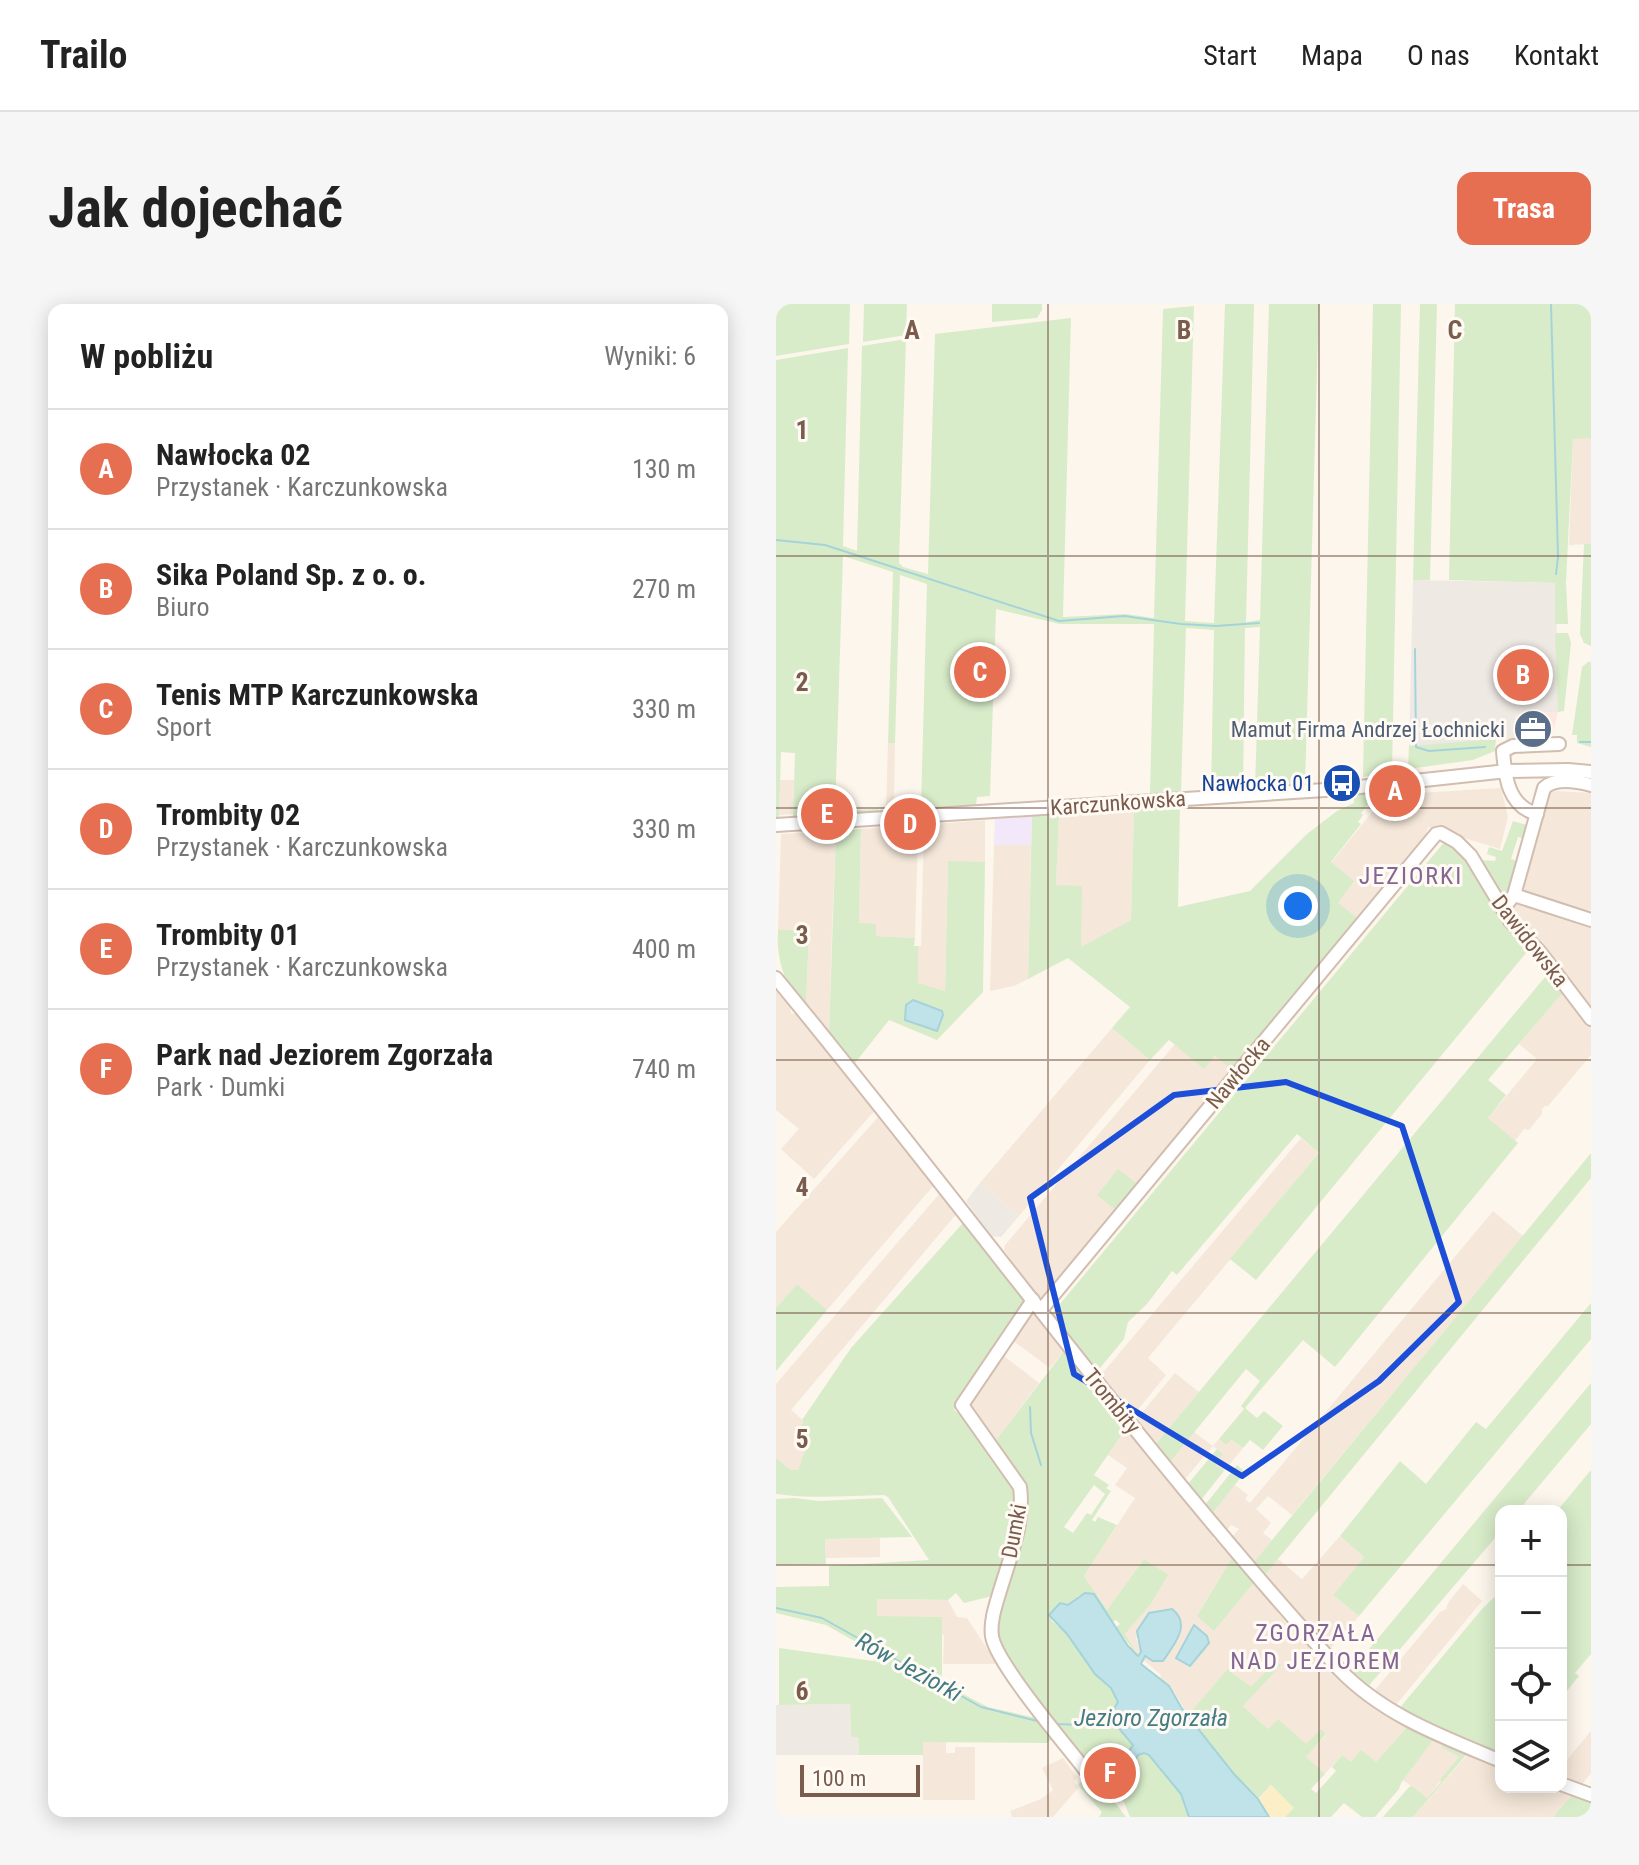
<!DOCTYPE html>
<html lang="pl">
<meta charset="utf-8">
<style>
body{margin:0;font-family:"Roboto Condensed",sans-serif;background:#f6f6f6;color:#222}
.controls{position:absolute;right:24px;bottom:24px;display:grid;overflow:hidden;border-radius:16px;box-shadow:0 4px 20px #0003}
.controls button{width:72px;height:72px;display:grid;place-items:center;padding:0;border:0;border-bottom:2px solid #e0e0e0;background:#fff;color:#222;font:40px sans-serif}
.scale{position:absolute;left:24px;bottom:20px;width:120px;box-sizing:border-box;padding-left:8px;border:4px solid #7a5c4d;border-top:0;font-size:22px;line-height:28px;white-space:nowrap;color:#7a5c4d;-webkit-text-stroke:6px #fffaf3;paint-order:stroke}
.you{position:absolute;left:522px;top:602px;width:28px;height:28px;margin:-20px;border:6px solid #fff;border-radius:50%;background:#1a73e8;box-shadow:0 0 0 12px #1a73e833}
.badge{display:grid;place-items:center;width:52px;height:52px;border-radius:50%;background:#e76f51;color:#fff;font-size:26px;font-weight:700}
.pin{position:absolute;translate:-50% -50%;border:4px solid #fff;box-shadow:0 2px 8px #0006}
.list{margin:0;padding:0;list-style:none}
h2{display:flex;justify-content:space-between;align-items:center;height:104px;margin:0;padding:0 32px;font-size:34px}
h2 small{font-size:26px;font-weight:400;color:#767676}
.list li{display:grid;grid-template-columns:52px 1fr auto;gap:24px;align-items:center;box-sizing:border-box;height:120px;padding:0 32px;border-top:2px solid #e0e0e0}
.list b{display:block;font-size:30px;white-space:nowrap}
.list p{margin:0;font-size:26px;white-space:nowrap;color:#767676}
.list em{font-size:26px;font-style:normal;color:#767676}
.icon{flex:none;width:44px;height:44px;fill:none;stroke:currentColor;stroke-width:2;stroke-linecap:round;stroke-linejoin:round}
.map{position:relative;flex:none;width:815px;height:1513px;overflow:hidden;border-radius:16px}
header{display:flex;align-items:center;gap:48px;box-sizing:border-box;height:112px;padding:0 40px;background:#fff;border-bottom:2px solid #e0e0e0}
header strong{font-size:38px}
nav{display:flex;gap:44px;margin-inline-start:auto;font-size:28px}
.intro{display:flex;align-items:center;justify-content:space-between;box-sizing:border-box;height:192px;padding:0 48px}
h1{margin:0;font-size:56px}
.button{padding:20px 36px;border-radius:16px;background:#e76f51;color:#fff;font-size:28px;font-weight:700}
main{display:flex;gap:48px;padding:0 48px}
aside{flex:1;background:#fff;border-radius:16px;box-shadow:0 4px 20px #0003}
.map>svg:first-child{display:block}
</style>
<header>
<strong>Trailo</strong>
<nav><a>Start</a><a>Mapa</a><a>O nas</a><a>Kontakt</a></nav>
</header>
<div class="intro"><h1>Jak dojechać</h1><a class="button">Trasa</a></div>
<main>
<aside>
<h2>W pobliżu<small>Wyniki: 6</small></h2>
<ul class="list">
<li><span class="badge">A</span><div><b>Nawłocka 02</b><p>Przystanek · Karczunkowska</p></div><em>130 m</em></li>
<li><span class="badge">B</span><div><b>Sika Poland Sp. z o. o.</b><p>Biuro</p></div><em>270 m</em></li>
<li><span class="badge">C</span><div><b>Tenis MTP Karczunkowska</b><p>Sport</p></div><em>330 m</em></li>
<li><span class="badge">D</span><div><b>Trombity 02</b><p>Przystanek · Karczunkowska</p></div><em>330 m</em></li>
<li><span class="badge">E</span><div><b>Trombity 01</b><p>Przystanek · Karczunkowska</p></div><em>400 m</em></li>
<li><span class="badge">F</span><div><b>Park nad Jeziorem Zgorzała</b><p>Park · Dumki</p></div><em>740 m</em></li>
</ul>
</aside>
<div class="map">
<svg width="815" height="1513" viewBox="0 0 815 1513">
<rect width="100%" height="100%" fill="#fdf6ec"/>
<g fill="#f5e8da">
<polygon points="797,134 815,134 815,240 793,241"/>
<polygon points="112,439 119,439 118,505 110,505"/>
<polygon points="4,476 18,476 17,510 3,511"/>
<polygon points="725,484 732,513 724,545 652,523 650,530 651,535 584,616 561,599 555,559 610,491"/>
<polygon points="780,487 815,489 815,606 812,606 811,610 748,590 744,585 771,498 775,489"/>
<polygon points="349,506 358,506 355,617 305,644 280,581 283,511"/>
<polygon points="209,516 209,558 172,558 169,687 142,680 142,642 145,642 148,521"/>
<polygon points="142,521 139,634 100,632 83,620 85,525"/>
<polygon points="60,527 56,627 53,728 37,710 35,703 30,702 33,627 2,626 5,530"/>
<polygon points="218,541 255,541 252,675 238,682 214,687"/>
<polygon points="745,598 808,618 807,622 815,624 815,707 735,612 739,601"/>
<polygon points="0,683 14,701 15,709 24,712 102,803 38,875 5,845 23,825 0,806"/>
<polygon points="787,688 815,721 815,751 772,802 769,802 766,805 766,810 753,826 748,825 739,837 712,814 761,755 743,740"/>
<polygon points="336,724 374,756 243,912 204,879"/>
<polygon points="399,740 428,764 439,752 459,768 418,816 414,815 408,822 411,825 364,882 342,866 322,890 343,909 265,999 228,946 229,941"/>
<polygon points="104,811 158,881 51,1006 21,980 0,1004 0,928"/>
<polygon points="525,834 543,849 372,1054 390,1071 360,1108 355,1106 324,1072"/>
<polygon points="165,888 182,908 15,1106 29,1118 32,1137 22,1166 15,1166 0,1154 0,1080"/>
<polygon points="717,907 747,932 516,1211 492,1192 480,1205 495,1219 487,1229 496,1236 477,1259 457,1232 463,1225 455,1221 450,1227 436,1210 459,1181 472,1191 469,1195 474,1199"/>
<polygon points="253,1006 259,1009 289,1046 274,1064 233,1034"/>
<polygon points="224,1049 263,1079 217,1140 190,1102 216,1068 214,1064"/>
<polygon points="399,1069 423,1088 379,1140 359,1117"/>
<polygon points="351,1123 400,1186 438,1230 437,1235 446,1239 457,1252 421,1312 439,1326 478,1279 503,1305 502,1309 522,1332 578,1389 605,1409 628,1423 632,1422 601,1458 575,1458 566,1451 549,1470 529,1453 550,1431 545,1426 530,1441 492,1425 466,1401 504,1362 475,1384 453,1365 412,1411 398,1388 384,1375 385,1371 366,1355 402,1336 406,1319 360,1334 365,1349 363,1352 355,1343 349,1330 374,1301 368,1255 331,1306 308,1272 359,1194 339,1181 351,1164 332,1151"/>
<polygon points="418,1128 437,1142 443,1135 450,1141 454,1136 467,1144 448,1167 439,1160 447,1150 437,1142 408,1176 394,1158"/>
<polygon points="564,1232 588,1253 557,1291 583,1312 551,1348 489,1270 502,1255 526,1275"/>
<polygon points="104,1234 104,1253 50,1254 49,1235"/>
<polygon points="687,1280 706,1297 619,1402 616,1397 600,1390 599,1386 664,1308 670,1305 672,1299"/>
<polygon points="101,1295 172,1296 181,1313 191,1314 221,1360 167,1360 168,1331 101,1313"/>
<polygon points="815,1427 815,1469 804,1483 785,1476 785,1463"/>
<polygon points="658,1435 668,1440 666,1443 683,1453 651,1494 627,1476"/>
<polygon points="147,1438 170,1438 170,1449 179,1449 179,1443 199,1443 199,1496 147,1496"/>
<polygon points="693,1449 716,1461 725,1462 725,1483 779,1483 797,1490 777,1513 637,1513"/>
<polygon points="287,1454 301,1473 298,1478 303,1483 277,1513 236,1513 234,1507 265,1495 277,1486 266,1464"/>
</g>
<polygon fill="#fde8e0" points="782,408 776,432 740,435 739,410"/>
<g fill="#efe9e4">
<polygon points="637,276 780,279 782,408 739,410 740,435 633,442"/>
<polygon points="204,879 243,912 225,933 215,932 190,897"/>
<polygon points="74,1400 75,1433 82,1433 83,1451 0,1451 0,1401"/>
</g>
<polygon fill="#f3e8fa" points="256,512 255,541 218,541 219,515"/>
<g fill="#d8ecc9" fill-rule="evenodd">
<polygon points="0,0 74,0 73,40 0,52"/>
<polygon points="88,0 131,0 130,31 87,38"/>
<polygon points="216,0 266,0 266,6 261,14 216,18"/>
<polygon points="449,0 478,0 470,318 484,316 493,0 543,0 529,481 479,484 484,323 469,324 467,485 435,487 438,326 410,324 405,488 374,490 378,320 284,320 220,305 214,492 201,493 200,501 145,503 151,280 124,271 119,439 112,439 117,268 67,252 59,507 102,505 102,508 66,510 50,507 42,511 17,513 19,449 5,448 3,515 0,515 0,56 72,44 67,242 81,247 86,42 130,35 123,259 127,263 152,270 159,30 295,14 287,313 350,310 378,314 387,5 418,2 409,317 438,319"/>
<polygon points="597,0 625,0 616,468 587,473"/>
<polygon points="644,0 661,0 654,276 637,276"/>
<polygon points="679,0 815,0 815,134 797,135 790,279 792,320 779,320 779,279 673,276"/>
<polygon points="808,240 815,240 815,342 808,339 804,330"/>
<polygon points="779,329 792,329 795,339 788,407 782,408"/>
<polygon points="812,358 815,358 815,443 801,439 801,431 796,431 806,363"/>
<polygon points="720,435 719,447 697,456 632,465 633,442"/>
<polygon points="597,489 599,492 585,509 587,511 582,518 585,520 555,558 578,577 562,599 584,616 459,768 439,752 428,765 393,736 374,756 336,724 354,703 292,654 252,675 256,512 283,511 280,581 306,582 305,643 355,616 358,506 404,502 402,603 474,587 531,530 561,507 578,499 578,490"/>
<polygon points="737,517 754,522 750,535 742,533 735,555 743,558 732,592 727,594 704,556 719,557 720,553 711,550 713,543 726,547"/>
<polygon points="85,525 83,619 100,620 100,632 139,634 138,642 142,642 142,679 169,687 172,557 209,558 207,688 161,736 113,716 79,759 53,728 60,527"/>
<polygon points="670,536 680,543 755,643 480,976 454,955 543,849 521,830 401,971 396,967 371,1000 352,1018 348,1035 324,1064 319,1066 314,1063 274,1012"/>
<path d="M2,626H33L30,702C9,681 0,658 2,626Z"/>
<polygon points="774,667 789,686 712,776 730,791 712,814 742,839 559,1063 527,1036 469,1104 481,1114 488,1107 507,1122 487,1146 474,1136 467,1144 455,1136 450,1141 443,1135 468,1105 465,1102 484,1077 470,1065 394,1158 377,1143"/>
<polygon points="815,849 815,874 488,1272 477,1259"/>
<polygon points="342,865 364,882 343,909 321,891"/>
<path d="M186,920H189L247,995V1006L178,1106L183,1110L187,1109L241,1185L237,1239L220,1291L188,1299L180,1289L172,1296L101,1295V1312L166,1313V1379L212,1403L269,1416L277,1434L271,1439L147,1438V1451H83L82,1433H75L74,1400L3,1401V1344L97,1357L105,1352L50,1321L0,1309V1283L53,1282V1262L153,1256L112,1193L108,1191C72,1192 35,1195 0,1190V1154L15,1166H22L32,1137L22,1125L28,1118L26,1116L75,1044Z"/>
<polygon points="21,980 51,1006 0,1067 0,1004"/>
<polygon points="815,999 815,1035 583,1312 557,1291 588,1253 564,1232 624,1157 650,1180 700,1118 710,1125"/>
<path d="M289,1046L310,1072L308,1076L349,1126L318,1171L333,1181L330,1184L335,1187L316,1216L319,1218L322,1213L341,1221L308,1272L331,1306L368,1255L392,1271L374,1301L349,1330L362,1352L340,1323L344,1320L340,1316L337,1318L321,1298L304,1291L292,1301H288L275,1316L291,1330L319,1370L341,1391L342,1398L336,1416L357,1441L350,1470L362,1451L368,1449L373,1451L405,1490L413,1513H354L348,1498L311,1462L229,1356L218,1331L248,1192L217,1140ZM318,1181L329,1190L315,1211L311,1209L297,1229L288,1223Z"/>
<polygon points="815,1079 815,1120 742,1207 725,1207 725,1227 590,1385 573,1369"/>
<polygon points="441,1145 447,1150 439,1160 448,1167 425,1196 412,1180"/>
<polygon points="461,1161 469,1168 436,1210 429,1201"/>
<polygon points="815,1166 815,1350 799,1369 803,1372 785,1394 785,1207 781,1207"/>
<polygon points="18,1194 43,1197 106,1194 136,1233 49,1235 50,1260 0,1261 0,1195"/>
<polygon points="457,1252 503,1305 478,1279 438,1327 421,1312"/>
<polygon points="725,1287 725,1452 622,1406 706,1305"/>
<polygon points="500,1357 505,1361 467,1402 492,1425 502,1415 530,1440 545,1425 550,1430 530,1453 549,1470 535,1485 540,1489 560,1467 556,1463 566,1451 575,1458 585,1446 600,1458 632,1422 658,1435 625,1479 623,1485 599,1513 586,1513 568,1499 555,1513 509,1513 517,1504 495,1481 482,1495 458,1470 412,1411 452,1365 475,1383"/>
<polygon points="668,1440 691,1450 637,1513 607,1513 633,1483 636,1482 651,1494 665,1478 664,1476 683,1453 665,1443"/>
<polygon points="310,1472 337,1496 350,1513 323,1513 326,1508 302,1481"/>
<polygon points="797,1490 815,1496 815,1513 777,1513"/>
</g>
<polygon fill="#fcefc7" points="495,1481 518,1504 509,1513 493,1513 481,1497"/>
<g fill="#bfe3e8" stroke="#a5d3da" stroke-width="2">
<polygon points="137,696 166,707 167,711 161,727 129,716 130,701"/>
<path d="M309,1289L318,1290L352,1342L362,1352L365,1348L361,1327L373,1309L396,1305C416,1320 398,1341 387,1357H377L369,1352L365,1360L393,1382L405,1403L458,1470L482,1495L493,1513H413L405,1490L373,1451L368,1449L362,1451L350,1470L343,1463L357,1441L336,1416L335,1410L342,1398L335,1384L319,1370L291,1330L273,1311L284,1299L292,1301Z"/>
<polygon points="418,1321 431,1332 433,1339 414,1362 400,1354"/>
</g>
<g fill="none" stroke-linecap="round" stroke-linejoin="round">
<g stroke="#a5d3da" stroke-width="2">
<polyline points="775,0 782,253 780,270"/>
<polyline points="0,236 49,241 283,317 348,312 405,320 440,322 483,319"/>
<polyline points="639,345 640,443 653,447 709,443"/>
<polyline points="804,438 815,438"/>
<polyline points="254,1103 255,1129 265,1161"/>
<polyline points="0,1304 46,1314 205,1403 265,1418"/>
<polyline points="280,1420 339,1422"/>
</g>
<g stroke="#d1beb0" stroke-width="16">
<g id="minor">
<path d="M761,510C732,502 729,473 727,447L737,442L783,440"/>
<polyline points="0,521 565,485 731,467 792,466 815,468"/>
<polyline points="738,591 815,616"/>
<path d="M727,605L738,591L768,484C780,473 800,477 815,481"/>
<path d="M0,674C189,903 363,1145 563,1365C607,1411 667,1433 725,1457"/>
<path d="M257,996L186,1101L244,1183C249,1219 233,1256 223,1290C219,1303 214,1319 216,1332C219,1358 291,1442 310,1467"/>
<polyline points="265,1006 660,530 665,529 681,538 695,552 734,617 764,648 815,715"/>
<polyline points="785,1480 815,1491"/>
</g>
</g>
<use href="#minor" stroke="#fff" stroke-width="12"/>
</g>
<path fill="none" stroke="#1d4ed8" stroke-width="6" stroke-linejoin="round" d="M510,778L626,822L683,998L603,1077L466,1172L298,1070L254,894L398,791Z"/>
<path fill="none" stroke="#7a5c4d" stroke-width="2" stroke-opacity="0.55" d="M272,0V1513M543,0V1513M0,252H815M0,504H815M0,756H815M0,1009H815M0,1261H725M785,1261H815"/>
<defs>
<g id="office-disc" transform="scale(2)"><circle r="9.5" fill="#5c6f8a" stroke="#fffaf3"/><path d="M-6-3h4V-5.5h4V-3h4V5H-6ZM-1-4.5V-3h2v-1.5ZM-6 0V1H6V0Z" fill="#fff"/></g>
<g id="bus-disc" transform="scale(2)"><circle r="9.5" fill="#1a4fb4" stroke="#fffaf3"/><path d="M-5-6H5V4H4V6H2V4H-2V6H-4V4H-5ZM-3.5-4V0h7V-4ZM-3.5 1.2v1.5H-2V1.2ZM2 1.2v1.5H3.5V1.2Z" fill="#fff"/></g>
</defs>
<g fill-rule="evenodd">
<use href="#office-disc" x="757" y="425"/>
<use href="#bus-disc" x="566" y="479"/>
</g>
<g text-anchor="middle" dominant-baseline="central" stroke-width="6" stroke-linejoin="round" paint-order="stroke">
<g font-size="22" fill="#4e5e75" stroke="#fffaf3" text-anchor="end">
<text x="729" y="425">Mamut Firma Andrzej Łochnicki</text>
</g>
<g font-size="22" fill="#164399" stroke="#fffaf3" text-anchor="end">
<text x="538" y="479">Nawłocka 01</text>
</g>
<g font-size="22" fill="#7a5c4d" stroke="#fffaf3">
<text transform="translate(342 499) rotate(-4)">Karczunkowska</text>
<text transform="translate(754 637) rotate(52)">Dawidowska</text>
<text transform="translate(462 769) rotate(-50)">Nawłocka</text>
<text transform="translate(336 1097) rotate(51)">Trombity</text>
<text transform="translate(238 1227) rotate(-79)">Dumki</text>
</g>
<g font-size="24" letter-spacing="2" fill="#846695" stroke="#fffaf3">
<text x="635" y="572">JEZIORKI</text>
<text x="540" y="1329">ZGORZAŁA<tspan x="540" dy="28">NAD JEZIOREM</tspan></text>
</g>
<g font-size="24" font-style="italic" fill="#437c86" stroke="#fffaf3">
<text transform="translate(133 1363) rotate(29)">Rów Jeziorki</text>
<text x="375" y="1414">Jezioro Zgorzała</text>
</g>
</g>
<g font-size="26" text-anchor="middle" font-weight="bold" fill="#7a5c4d" stroke="#fffaf3" stroke-width="6" stroke-linejoin="round" paint-order="stroke">
<text x="136" y="35">A</text>
<text x="408" y="35">B</text>
<text x="679" y="35">C</text>
<text x="26" y="135">1</text>
<text x="26" y="387">2</text>
<text x="26" y="640">3</text>
<text x="26" y="892">4</text>
<text x="26" y="1144">5</text>
<text x="26" y="1396">6</text>
</g>
</svg>
<div class="controls">
<button>+</button>
<button>−</button>
<button><svg class="icon" aria-label="locate" viewBox="0 0 24 24"><circle cx="12" cy="12" r="6"/><path d="M12 2v4M12 18v4M2 12h4M18 12h4"/></svg></button>
<button><svg class="icon" aria-label="layers" viewBox="0 0 24 24"><path d="M12 4l9 5-9 5-9-5zM3 14l9 5 9-5"/></svg></button>
</div>
<div class="scale">100 m</div>
<div class="you"></div>
<div class="pin badge" style="left:619px;top:487px">A</div>
<div class="pin badge" style="left:747px;top:371px">B</div>
<div class="pin badge" style="left:204px;top:368px">C</div>
<div class="pin badge" style="left:134px;top:520px">D</div>
<div class="pin badge" style="left:51px;top:510px">E</div>
<div class="pin badge" style="left:334px;top:1469px">F</div>
</div>
</main>
